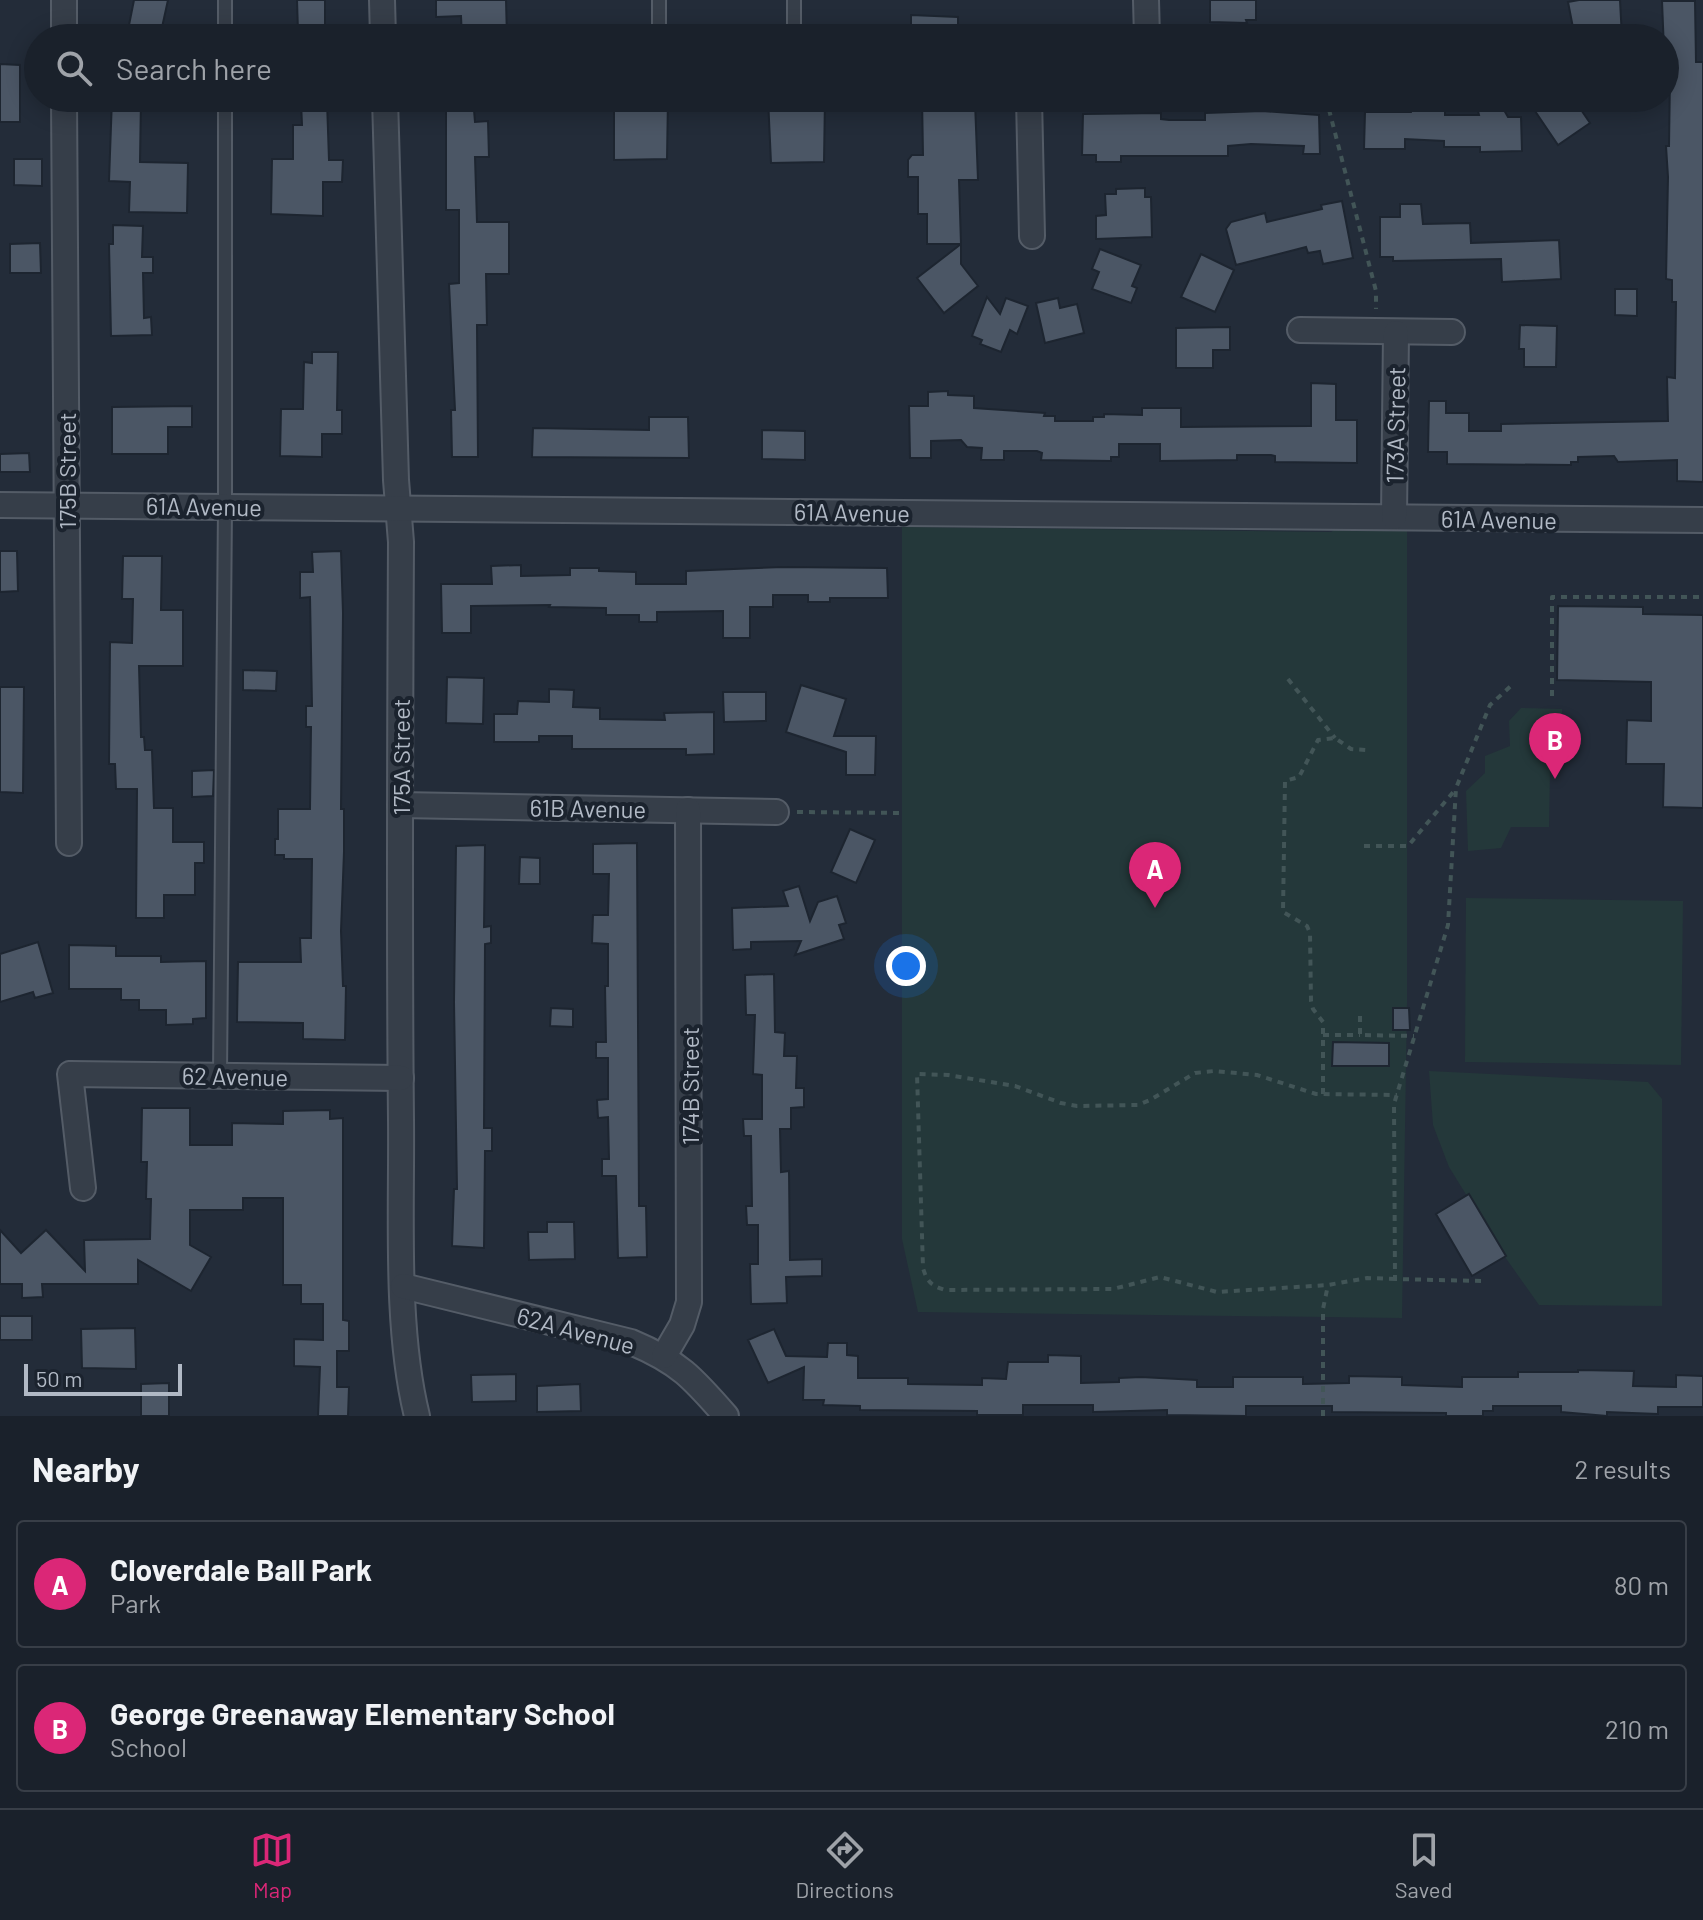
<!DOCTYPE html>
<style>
body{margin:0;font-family:Barlow,sans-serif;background:#272e37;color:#f1f3f6}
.scale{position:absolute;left:24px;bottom:20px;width:158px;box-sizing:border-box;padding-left:8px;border:4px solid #b1b9c5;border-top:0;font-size:22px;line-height:28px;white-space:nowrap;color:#b1b9c5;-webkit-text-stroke:6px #1b232e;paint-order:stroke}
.you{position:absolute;left:906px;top:966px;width:28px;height:28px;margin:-20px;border:6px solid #fff;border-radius:50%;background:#1a73e8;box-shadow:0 0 0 12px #1a73e833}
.badge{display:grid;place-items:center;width:52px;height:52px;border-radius:50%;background:#db2777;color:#fff;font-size:26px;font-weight:700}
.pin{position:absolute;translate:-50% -66px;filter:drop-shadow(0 2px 4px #0008)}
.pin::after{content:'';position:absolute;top:42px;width:28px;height:24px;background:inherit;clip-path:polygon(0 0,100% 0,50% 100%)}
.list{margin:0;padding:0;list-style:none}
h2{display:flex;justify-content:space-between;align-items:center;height:104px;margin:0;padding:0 32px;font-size:34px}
h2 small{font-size:26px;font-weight:400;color:#9fa3a9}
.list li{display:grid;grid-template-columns:52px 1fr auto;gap:24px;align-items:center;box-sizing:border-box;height:128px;margin:0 16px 16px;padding:0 16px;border:2px solid #383e47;border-radius:8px}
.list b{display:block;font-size:30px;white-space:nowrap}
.list p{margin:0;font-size:26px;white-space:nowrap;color:#9fa3a9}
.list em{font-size:26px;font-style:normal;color:#9fa3a9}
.icon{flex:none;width:44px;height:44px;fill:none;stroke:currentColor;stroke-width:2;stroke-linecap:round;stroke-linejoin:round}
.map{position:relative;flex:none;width:1703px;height:1416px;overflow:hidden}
.search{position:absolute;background:#1a212b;box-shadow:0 4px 20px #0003;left:24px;right:24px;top:24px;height:88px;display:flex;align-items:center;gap:20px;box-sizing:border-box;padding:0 28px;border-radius:44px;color:#9fa3a9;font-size:30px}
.sheet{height:392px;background:#1a212b}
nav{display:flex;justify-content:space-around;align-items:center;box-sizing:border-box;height:112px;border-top:2px solid #383e47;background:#1a212b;font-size:22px;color:#9fa3a9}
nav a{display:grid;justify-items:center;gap:4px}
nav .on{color:#db2777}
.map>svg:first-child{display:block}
</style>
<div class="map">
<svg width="1703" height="1416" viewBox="0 0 1703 1416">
<rect width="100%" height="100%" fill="#232c39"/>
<g fill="#24383a">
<polygon points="902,527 1331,532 1338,527 1407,527 1407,1003 1402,1318 918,1312 902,1239"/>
<polygon points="1521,708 1562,709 1562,762 1550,771 1549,827 1511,827 1501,848 1468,851 1466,791 1485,773 1485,756 1510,746 1509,721"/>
<polygon points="1466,898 1683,901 1681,1065 1465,1062"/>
<polygon points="1429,1071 1648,1082 1662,1099 1662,1306 1539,1305 1505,1257 1449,1167 1433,1125"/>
</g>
<g fill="#4b5665" stroke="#1d2530" stroke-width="2">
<polygon points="134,0 168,0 161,32 129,25"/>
<polygon points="297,0 325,0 325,31 298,32"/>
<polygon points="436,0 506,0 507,38 462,38 461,16 436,17"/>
<polygon points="1210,0 1256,0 1256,20 1246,20 1247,23 1210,22"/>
<polygon points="1579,0 1620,0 1622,38 1575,38 1568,2"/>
<polygon points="1662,1 1695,1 1696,62 1703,62 1703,482 1677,481 1677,460 1618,462 1614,456 1578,457 1578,462 1571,462 1571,465 1447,464 1447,452 1428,452 1429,401 1446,401 1446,413 1469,413 1469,431 1501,431 1501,424 1668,421 1667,377 1675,378 1676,302 1672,302 1672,280 1666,279 1668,177 1666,146 1669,146 1670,75 1665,75"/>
<polygon points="911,15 958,17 958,31 940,31 940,38 911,38"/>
<polygon points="0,64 20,65 20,122 0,122"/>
<polygon points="112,98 141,99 140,162 188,163 187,213 129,212 130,182 109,181"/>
<polygon points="614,98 668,98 667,159 614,160"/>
<polygon points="768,98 825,98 824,162 771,163"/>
<polygon points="922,98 958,98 959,102 975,102 978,180 959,180 961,244 927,244 927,214 918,214 918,177 908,177 908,160 912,155 923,155"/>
<polygon points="1553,98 1573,98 1590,123 1558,145 1535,111"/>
<polygon points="327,101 329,160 343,160 342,182 323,182 323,216 271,214 272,159 293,159 293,125 302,125 301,102"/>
<polygon points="1412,109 1445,110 1445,115 1479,115 1478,111 1504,110 1508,117 1521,117 1522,151 1480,152 1480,147 1444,147 1444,141 1405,139 1405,149 1364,149 1365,112 1411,112"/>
<polygon points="474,110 475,122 488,121 489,157 475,157 477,222 509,222 509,274 486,274 487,325 477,325 478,457 452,457 451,410 455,410 449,284 459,283 459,210 446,210 446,111"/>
<polygon points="1262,111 1319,115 1320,154 1303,154 1304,146 1251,144 1228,146 1228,156 1121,156 1121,162 1096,162 1096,155 1082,155 1083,114 1161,113 1161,119 1169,120 1205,120 1205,113"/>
<polygon points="14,159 42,159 42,186 14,185"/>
<polygon points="1145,188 1145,197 1151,197 1152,237 1096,239 1096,216 1106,215 1105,194 1116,194 1116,189"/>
<polygon points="1342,201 1353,258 1323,264 1320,251 1308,253 1306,247 1236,265 1226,229 1231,222 1265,213 1267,222 1322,209 1321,205"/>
<polygon points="1400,204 1421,204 1423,224 1470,223 1471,243 1559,240 1561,279 1502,282 1501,259 1393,261 1393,257 1380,257 1380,217 1400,217"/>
<polygon points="113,225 143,226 142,257 153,257 153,273 143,273 144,318 151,317 152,335 111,336 109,244 113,244"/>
<polygon points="40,243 41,273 10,273 10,244"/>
<polygon points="961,244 961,264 978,286 944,313 917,278"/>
<polygon points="1100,249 1141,265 1132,286 1137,288 1131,303 1092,289 1099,272 1092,269"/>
<polygon points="1201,254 1234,270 1215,312 1181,297"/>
<polygon points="1615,289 1637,289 1637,316 1615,315"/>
<polygon points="987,297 1000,314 1006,298 1028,306 1017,334 1010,330 1001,352 980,344 982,340 972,336"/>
<polygon points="1058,298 1060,308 1077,304 1084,333 1045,343 1036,303"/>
<polygon points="1520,325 1557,326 1556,367 1524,367 1524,349 1519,349"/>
<polygon points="1230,327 1230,350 1213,350 1213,368 1176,368 1176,328"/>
<polygon points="312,352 338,352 337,410 342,410 342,434 322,434 322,457 280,456 281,409 303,409 304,362 312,363"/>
<polygon points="1311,383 1336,384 1336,420 1357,420 1357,463 1275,462 1275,456 1271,455 1237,455 1237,460 1160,461 1160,444 1119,444 1119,457 1111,457 1111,461 1041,460 1042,453 1037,451 1004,451 1004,460 981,460 982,448 967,447 961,440 931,441 931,458 910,458 909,406 928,406 928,392 948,391 948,395 974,396 974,408 1045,413 1044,416 1055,416 1055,421 1093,421 1093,417 1104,417 1104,414 1142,415 1142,408 1181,408 1181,427 1311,426"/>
<polygon points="192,406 192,427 168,427 168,454 112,454 112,407"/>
<polygon points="649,417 688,417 689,458 532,457 533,428 649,430"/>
<polygon points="762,430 805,431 805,460 762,459"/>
<polygon points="29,453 30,472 0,472 0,454"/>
<polygon points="0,551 17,551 18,591 0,592"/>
<polygon points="341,551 343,613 341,809 344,809 344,852 341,931 343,986 346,986 345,1040 303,1039 303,1023 237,1022 238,962 301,962 300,938 311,938 312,859 284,859 284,855 275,855 275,839 278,839 278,809 310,809 311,727 306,727 306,706 312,706 310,597 300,598 300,572 313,572 312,552"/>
<polygon points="123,556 162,556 161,610 183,610 183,666 139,666 141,737 144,737 145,750 152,750 154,808 173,808 173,842 204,842 204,863 195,863 195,895 164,895 164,918 136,918 137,789 116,789 115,764 109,764 110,642 132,643 133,599 122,599"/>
<polygon points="521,565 521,576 570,575 570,568 599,568 599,571 636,572 636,584 686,584 686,571 783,567 887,568 888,598 830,598 830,602 808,602 808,595 773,595 773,607 750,607 750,638 723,638 723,611 657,612 657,622 639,622 639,615 606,615 606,608 549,607 550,605 471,606 471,633 442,633 441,584 492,584 491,566"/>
<polygon points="1558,606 1643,607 1643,614 1703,615 1703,808 1663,807 1664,764 1626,764 1627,720 1651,721 1651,682 1557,680"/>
<polygon points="243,670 277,671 276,691 243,690"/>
<polygon points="447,677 484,678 483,724 446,723"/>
<polygon points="801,685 846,699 834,736 876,736 875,775 846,775 846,752 786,732"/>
<polygon points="0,687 24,687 23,793 0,792"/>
<polygon points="549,689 574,690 573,707 600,708 600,719 665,720 664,713 714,712 714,754 686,755 686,749 572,749 572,736 539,736 539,742 494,742 494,714 517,714 518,701 549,702"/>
<polygon points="723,692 766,692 766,721 724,722"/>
<polygon points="214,770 213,796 192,797 192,771"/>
<polygon points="850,829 875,840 856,883 831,872"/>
<polygon points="637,843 639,1206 646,1206 647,1257 618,1258 616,1176 602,1176 602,1159 609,1159 608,1117 598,1118 597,1100 608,1099 608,1058 596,1058 596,1042 606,1042 605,986 608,986 608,944 592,943 593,915 608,915 609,874 593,874 593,844"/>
<polygon points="485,845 484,927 491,926 491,943 485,944 484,1128 492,1128 492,1151 485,1151 484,1248 452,1246 454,1189 457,1189 454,1002 456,846"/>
<polygon points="520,857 540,858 540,884 519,884"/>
<polygon points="799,886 810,921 818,902 837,896 846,923 839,925 844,939 795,955 801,941 751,942 751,949 733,950 732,908 788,906 783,891"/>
<polygon points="38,942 53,993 35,998 33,992 0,1002 0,954"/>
<polygon points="69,945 116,946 116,956 161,956 161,962 206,961 206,1018 193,1019 193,1024 166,1025 166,1010 139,1010 139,1000 121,1000 121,989 69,989"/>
<polygon points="774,974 775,1032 785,1033 784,1056 797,1056 796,1088 804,1088 804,1107 791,1108 791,1129 780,1129 781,1172 789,1171 790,1260 822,1259 822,1276 786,1277 787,1303 751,1304 750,1264 758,1264 758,1225 747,1225 746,1206 752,1206 751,1136 744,1136 743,1119 762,1119 762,1075 753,1074 755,1015 746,1015 745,975"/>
<polygon points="551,1008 573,1009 573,1027 550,1026"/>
<polygon points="1393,1008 1409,1008 1410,1030 1393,1030"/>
<polygon points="1333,1042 1389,1043 1389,1066 1332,1066"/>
<polygon points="142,1108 190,1108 190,1145 232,1145 232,1123 283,1124 283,1111 330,1110 330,1119 343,1118 343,1320 349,1321 349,1351 337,1351 337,1387 349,1387 348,1416 318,1416 320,1367 294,1366 294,1339 323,1340 323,1304 301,1304 301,1285 283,1285 283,1198 243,1198 243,1210 190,1210 190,1245 211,1257 191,1291 138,1260 138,1284 42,1284 43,1297 22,1298 22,1284 0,1284 0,1230 21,1253 46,1230 85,1271 84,1240 150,1239 151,1199 146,1199 147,1162 141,1162"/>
<polygon points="1469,1194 1506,1256 1472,1276 1436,1214"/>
<polygon points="547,1222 574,1222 575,1259 529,1260 528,1232 547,1232"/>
<rect x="0" y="1316" width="32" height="24"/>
<polygon points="135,1328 136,1369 82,1368 81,1329"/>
<polygon points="774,1329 786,1356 827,1357 828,1343 847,1343 847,1355 858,1356 858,1378 908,1378 908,1384 982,1385 982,1378 1006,1379 1008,1362 1048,1362 1048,1355 1081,1356 1081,1383 1119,1382 1119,1378 1141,1377 1197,1380 1197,1387 1233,1387 1233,1377 1303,1377 1303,1384 1349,1383 1349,1376 1402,1377 1402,1385 1462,1387 1462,1377 1518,1377 1518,1372 1578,1372 1578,1370 1634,1371 1633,1386 1676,1387 1676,1375 1703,1376 1703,1407 1658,1407 1658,1414 1607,1412 1607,1416 1561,1412 1561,1406 1493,1406 1493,1411 1483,1411 1483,1416 1446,1416 1446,1413 1332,1412 1332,1406 1246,1406 1246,1416 1167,1415 1167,1410 1093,1412 1093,1405 1023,1405 1023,1415 977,1415 977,1411 860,1410 860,1406 823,1405 824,1400 803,1400 804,1367 768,1383 748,1340"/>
<polygon points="516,1374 516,1401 472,1402 471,1375"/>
<polygon points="169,1383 169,1416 141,1416 141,1384"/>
<polygon points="580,1384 581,1411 537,1412 537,1386"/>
</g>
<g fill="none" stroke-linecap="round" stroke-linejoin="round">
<g stroke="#545c67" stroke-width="16">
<g id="service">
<polyline points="225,0 225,38"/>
<polyline points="794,0 794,38"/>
<polyline points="659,38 659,0"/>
<polyline points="220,1075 225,507 225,98"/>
</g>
</g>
<g stroke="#545c67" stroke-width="28">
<g id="minor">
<polyline points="64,0 64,38"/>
<polyline points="382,0 383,38"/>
<polyline points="1146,0 1147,38"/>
<polyline points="64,98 69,843"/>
<path d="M385,98L396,480L401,542C400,735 399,927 401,1120C402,1212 395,1327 417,1416"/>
<polyline points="1029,98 1032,236"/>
<polyline points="1300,330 1452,332"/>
<polyline points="0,505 1703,520"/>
<polyline points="1394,517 1396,333"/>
<polyline points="400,805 776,812"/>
<polyline points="83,1188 70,1074 401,1078"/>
<path d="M403,1286L631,1342C679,1362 693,1378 726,1416"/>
<polyline points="664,1356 682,1325 689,1302 688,810"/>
</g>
</g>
<g stroke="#425557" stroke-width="4" stroke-dasharray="6 6" stroke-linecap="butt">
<polyline points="1326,98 1376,291 1376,309"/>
<polyline points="1288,679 1335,738"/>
<polyline points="1552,696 1552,597 1703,597"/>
<polyline points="797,812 903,813"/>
<polyline points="1364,846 1408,846 1455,790"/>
<polyline points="1360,1016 1360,1035 1414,1036"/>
<polyline points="1323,1035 1360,1035"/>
<polyline points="1323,1094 1323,1022 1313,1009 1311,1001 1310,933 1307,926 1283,912 1285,781 1299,777 1318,740 1335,738 1351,749 1367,750"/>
<path d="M1395,1279L1367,1278L1328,1285L1217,1292L1160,1277L1113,1289L945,1290C932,1286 927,1282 923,1268L917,1074L948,1075L1015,1086L1061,1103L1077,1106L1138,1105L1150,1100L1195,1073L1214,1071L1257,1075L1316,1094L1397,1095"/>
<polyline points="1481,1281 1395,1279 1394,1104 1448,925 1456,788 1490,705 1512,685"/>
<polyline points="1323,1416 1323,1309 1328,1285"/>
</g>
<use href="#service" stroke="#363e49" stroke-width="12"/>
<use href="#minor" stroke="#363e49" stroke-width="24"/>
</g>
<g text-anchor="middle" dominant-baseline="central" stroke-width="8" stroke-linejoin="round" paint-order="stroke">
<g font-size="24" fill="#b1b9c5" stroke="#1b232e">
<text transform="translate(1395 425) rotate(-89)">173A Street</text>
<text transform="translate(66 471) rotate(-90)">175B Street</text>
<text transform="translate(204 506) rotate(1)">61A Avenue</text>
<text transform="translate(852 512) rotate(1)">61A Avenue</text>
<text transform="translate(1499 519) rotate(1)">61A Avenue</text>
<text transform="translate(400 757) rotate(-90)">175A Street</text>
<text transform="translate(588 808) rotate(1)">61B Avenue</text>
<text transform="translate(235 1076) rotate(1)">62 Avenue</text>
<text transform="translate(689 1086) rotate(-90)">174B Street</text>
<text transform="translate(576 1330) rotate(15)">62A Avenue</text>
</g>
</g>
</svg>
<div class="scale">50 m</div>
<div class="you"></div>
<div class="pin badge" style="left:1155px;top:908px">A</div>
<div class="pin badge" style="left:1555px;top:779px">B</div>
<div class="search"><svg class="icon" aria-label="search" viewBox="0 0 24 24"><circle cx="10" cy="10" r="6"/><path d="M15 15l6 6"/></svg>Search here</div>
</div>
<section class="sheet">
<h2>Nearby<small>2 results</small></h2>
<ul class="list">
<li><span class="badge">A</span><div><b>Cloverdale Ball Park</b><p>Park</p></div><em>80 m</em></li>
<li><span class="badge">B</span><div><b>George Greenaway Elementary School</b><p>School</p></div><em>210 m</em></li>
</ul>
</section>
<nav>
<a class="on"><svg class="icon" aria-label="map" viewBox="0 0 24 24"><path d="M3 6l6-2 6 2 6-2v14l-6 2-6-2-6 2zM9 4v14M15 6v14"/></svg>Map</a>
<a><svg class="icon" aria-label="directions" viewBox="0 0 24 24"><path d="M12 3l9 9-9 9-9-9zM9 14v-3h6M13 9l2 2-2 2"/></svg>Directions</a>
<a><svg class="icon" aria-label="saved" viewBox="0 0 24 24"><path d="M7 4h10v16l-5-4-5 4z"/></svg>Saved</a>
</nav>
